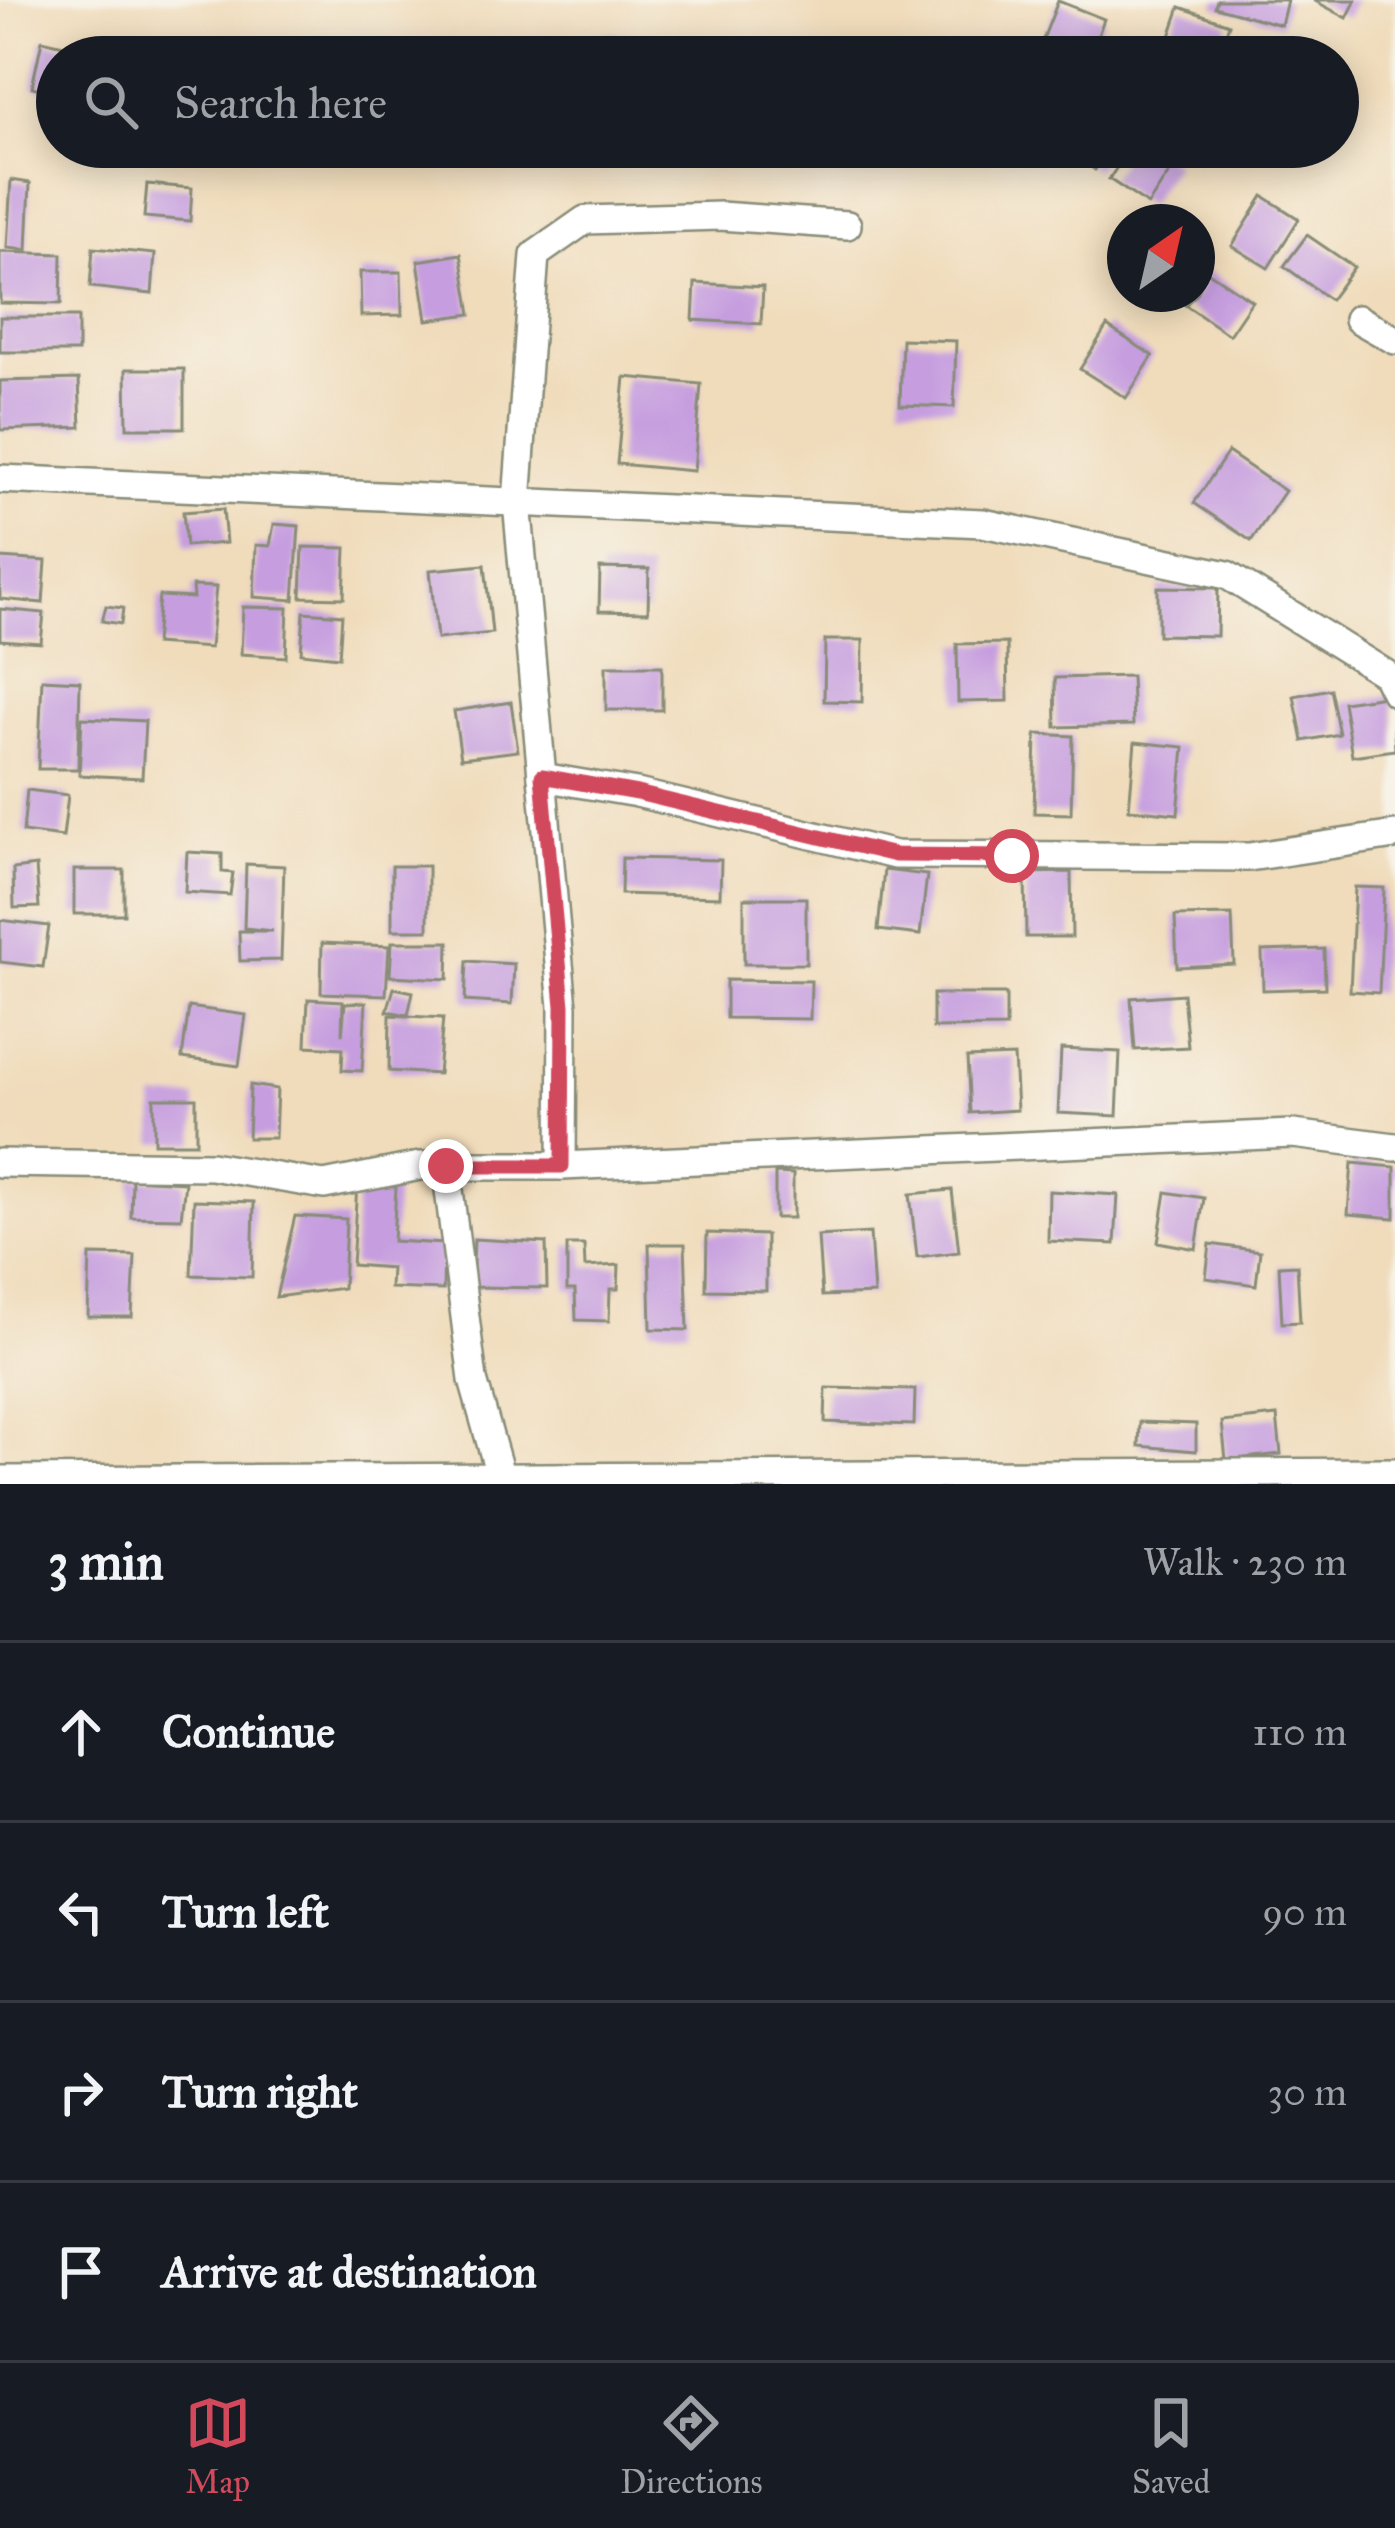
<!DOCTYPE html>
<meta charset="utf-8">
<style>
body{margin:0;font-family:"IM FELL Great Primer",serif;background:#242831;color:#f1f3f6}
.compass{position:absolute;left:1107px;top:204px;width:108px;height:108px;border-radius:50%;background:#171b24;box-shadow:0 6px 30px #0003;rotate:34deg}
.stop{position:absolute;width:36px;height:36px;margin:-27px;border:9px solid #d1495b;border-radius:50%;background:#fff}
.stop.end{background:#d1495b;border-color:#fff;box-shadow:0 3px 12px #0008}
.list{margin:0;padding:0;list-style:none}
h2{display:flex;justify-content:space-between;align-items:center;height:156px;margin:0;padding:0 48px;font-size:51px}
h2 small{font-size:39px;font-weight:400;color:#9ea1a6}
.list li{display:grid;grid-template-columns:78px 1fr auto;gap:36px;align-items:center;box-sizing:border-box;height:180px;padding:0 48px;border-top:3px solid #363941}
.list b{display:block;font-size:45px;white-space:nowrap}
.list em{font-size:39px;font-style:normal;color:#9ea1a6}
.icon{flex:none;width:66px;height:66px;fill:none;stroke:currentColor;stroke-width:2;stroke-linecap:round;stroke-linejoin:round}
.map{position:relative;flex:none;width:1395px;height:1484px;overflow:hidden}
.search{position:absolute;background:#171b24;box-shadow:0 6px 30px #0003;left:36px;right:36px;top:36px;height:132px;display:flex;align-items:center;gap:30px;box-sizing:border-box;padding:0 42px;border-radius:66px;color:#9ea1a6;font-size:45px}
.sheet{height:876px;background:#171b24}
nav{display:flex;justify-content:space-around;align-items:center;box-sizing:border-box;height:168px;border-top:3px solid #363941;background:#171b24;font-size:33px;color:#9ea1a6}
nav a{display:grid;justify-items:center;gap:6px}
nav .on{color:#d1495b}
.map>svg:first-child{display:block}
</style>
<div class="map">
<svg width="1395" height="1484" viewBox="0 0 1395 1484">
<rect width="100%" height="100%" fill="#f7f3e8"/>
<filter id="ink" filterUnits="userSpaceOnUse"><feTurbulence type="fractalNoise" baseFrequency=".00833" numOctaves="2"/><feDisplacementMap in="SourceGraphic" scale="24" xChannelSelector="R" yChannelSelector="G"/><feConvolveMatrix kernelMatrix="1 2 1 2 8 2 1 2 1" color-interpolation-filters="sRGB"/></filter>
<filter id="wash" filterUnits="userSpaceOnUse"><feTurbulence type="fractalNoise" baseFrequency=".004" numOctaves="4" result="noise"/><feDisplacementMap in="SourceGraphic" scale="48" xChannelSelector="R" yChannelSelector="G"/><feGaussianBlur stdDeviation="2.7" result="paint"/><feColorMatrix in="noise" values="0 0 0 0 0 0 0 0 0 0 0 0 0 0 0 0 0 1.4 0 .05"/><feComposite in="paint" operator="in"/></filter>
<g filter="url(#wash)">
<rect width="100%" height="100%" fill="#f0dcbb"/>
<g id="blocks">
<g fill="#c69edf">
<polygon points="1217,0 1287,0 1281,25 1215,7"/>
<polygon points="1313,0 1356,0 1347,18"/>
<polygon points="1058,1 1104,19 1090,57 1036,57"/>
<polygon points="1180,7 1229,24 1218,57 1194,57 1166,48"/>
<polygon points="603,33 665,37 664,57 601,57"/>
<polygon points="42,40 89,51 88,57 57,57 57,93 32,87"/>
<polygon points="1064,147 1112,147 1095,170"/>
<polygon points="1131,147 1150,147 1175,164 1148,205 1109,179"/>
<polygon points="11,180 30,183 27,250 7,248"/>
<polygon points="147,184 192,188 190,221 144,217"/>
<polygon points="1263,196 1299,219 1268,268 1232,246"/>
<polygon points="1307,235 1354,267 1330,300 1284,266"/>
<polygon points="93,248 155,254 152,294 90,287"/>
<polygon points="0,252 62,254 61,304 0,303"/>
<polygon points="461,254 471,314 427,320 418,261"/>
<polygon points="1207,271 1252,301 1229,335 1185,305 1197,294"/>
<polygon points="360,272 401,272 402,315 361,316"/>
<polygon points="695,283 763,287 761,324 693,320"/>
<rect x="0" y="317" width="78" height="35"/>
<polygon points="1107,326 1153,356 1126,398 1080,369"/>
<polygon points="902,339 956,341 954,407 900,405"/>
<polygon points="126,369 184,369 184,428 127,428"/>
<polygon points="625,377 701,384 694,471 617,464"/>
<polygon points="79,379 81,427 0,430 0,381"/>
<polygon points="1228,452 1285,491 1251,541 1194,503"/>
<polygon points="223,509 226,543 186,546 183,512"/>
<polygon points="274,524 299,526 294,600 254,597 256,545 270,546"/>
<polygon points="303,547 346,548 344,598 301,597"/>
<polygon points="0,558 46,561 43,603 0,599"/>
<polygon points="485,565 492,633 437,639 430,570"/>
<polygon points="600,568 649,569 648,612 599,611"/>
<polygon points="192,586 216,587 210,648 155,644 159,596 193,598"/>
<polygon points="1158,587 1218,588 1217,636 1158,635"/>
<polygon points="106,606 123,608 121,624 102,621"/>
<polygon points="243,607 288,608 286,657 241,654"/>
<polygon points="0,609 44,613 41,643 0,640"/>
<polygon points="304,612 342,615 339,657 301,653"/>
<polygon points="825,640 863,640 862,702 824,701"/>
<polygon points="1007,643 1008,701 958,702 957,644"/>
<rect x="606" y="666" width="56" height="44"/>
<polygon points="1131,676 1133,725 1056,727 1055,678"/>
<polygon points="42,679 80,681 78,769 38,769"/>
<polygon points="1330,689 1339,734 1303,741 1294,696"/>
<polygon points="1392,695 1395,750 1352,756 1343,702"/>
<polygon points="511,702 518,751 461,758 454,711"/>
<polygon points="82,718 145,721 142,778 79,775"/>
<polygon points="1036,734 1073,736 1071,814 1034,813"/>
<polygon points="1135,742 1184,747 1178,814 1129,809"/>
<polygon points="27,790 68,795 63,837 23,832"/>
<polygon points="187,852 222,854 222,872 233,873 230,895 185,892"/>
<polygon points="622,858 721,860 720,897 621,894"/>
<polygon points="246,864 284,866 281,960 240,961 239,931 273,931 244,928"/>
<polygon points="36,866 39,907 14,908 13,869"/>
<rect x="392" y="866" width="36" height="64"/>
<rect x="74" y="870" width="50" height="44"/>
<polygon points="884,870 927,875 920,935 878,930"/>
<polygon points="1071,872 1072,937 1026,937 1025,873"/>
<polygon points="1355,887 1384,888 1379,993 1350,991"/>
<rect x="744" y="898" width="62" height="66"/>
<polygon points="1232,915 1234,964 1177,967 1175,916"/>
<polygon points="0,920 49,926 43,967 0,962"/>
<polygon points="392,942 449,942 448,979 390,976"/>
<polygon points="322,943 389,946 386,995 321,993"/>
<polygon points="1324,949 1325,988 1263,990 1262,951"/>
<polygon points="467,961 514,964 512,1004 465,1001"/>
<polygon points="726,980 811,981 810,1019 726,1018"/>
<polygon points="394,988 413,992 408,1015 387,1011"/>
<polygon points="933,994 1006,994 1006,1027 933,1028"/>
<polygon points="1183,994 1188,1047 1135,1050 1131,998"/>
<polygon points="308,999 343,1001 342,1035 345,1003 366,1002 362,1071 342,1070 343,1048 306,1046"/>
<polygon points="189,1007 246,1015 239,1066 182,1058"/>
<polygon points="390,1015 443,1018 438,1074 389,1071"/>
<polygon points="1061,1049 1120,1052 1117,1116 1058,1113"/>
<polygon points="1014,1056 1017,1110 970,1113 967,1058"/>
<polygon points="250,1085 277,1089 275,1138 248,1138"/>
<rect x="154" y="1098" width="42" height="45"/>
<polygon points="1352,1163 1395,1167 1395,1218 1348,1214"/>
<polygon points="775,1173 793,1174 793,1218 775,1218"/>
<polygon points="132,1179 185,1182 181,1218 131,1217"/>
<polygon points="357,1185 396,1187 393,1241 444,1244 443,1290 390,1288 391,1268 352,1265"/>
<polygon points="952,1190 959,1252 917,1257 910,1194"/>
<polygon points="1049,1191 1118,1195 1115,1244 1048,1241"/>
<polygon points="1166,1192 1204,1198 1196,1249 1158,1242"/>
<polygon points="194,1200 254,1202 252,1277 191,1275"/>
<polygon points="295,1216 346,1219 343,1288 276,1297"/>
<polygon points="707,1233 766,1235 766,1291 706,1290"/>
<polygon points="870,1233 874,1294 822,1296 818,1236"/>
<polygon points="474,1239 546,1243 547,1288 472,1287"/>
<polygon points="649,1244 685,1244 688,1330 651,1329"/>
<polygon points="1210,1244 1260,1251 1256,1285 1206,1278"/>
<polygon points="567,1245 584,1245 585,1267 619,1265 618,1289 610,1289 609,1321 576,1320 575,1290 567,1290"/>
<polygon points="90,1255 135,1256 132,1317 88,1317"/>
<polygon points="1297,1265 1300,1322 1282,1323 1279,1266"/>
<polygon points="826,1388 915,1390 914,1425 825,1422"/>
<polygon points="1277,1416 1281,1454 1226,1460 1222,1422"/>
<polygon points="1140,1422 1196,1424 1196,1451 1139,1446"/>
</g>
</g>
</g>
<g filter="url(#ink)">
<use href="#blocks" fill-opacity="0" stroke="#888c78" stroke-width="3"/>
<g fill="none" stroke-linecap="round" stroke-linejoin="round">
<g stroke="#888c78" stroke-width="32">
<g id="minor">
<polyline points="1358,319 1395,340"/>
<polyline points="0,479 983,523 1227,575 1386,674 1395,692"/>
<polyline points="542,777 637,793 895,855 1249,857 1395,835"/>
<polyline points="0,1163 211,1166 324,1185 420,1166 562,1166 1293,1134 1395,1147"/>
<polyline points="446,1166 473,1380 501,1478"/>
<polyline points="562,1166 563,1007 517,502 535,255 585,220 720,216 847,225"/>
<polyline points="0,1480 1395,1472"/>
</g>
</g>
<use href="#minor" stroke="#fff" stroke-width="27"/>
</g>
</g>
<g fill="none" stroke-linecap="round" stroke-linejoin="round" filter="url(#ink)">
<polyline stroke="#d1495b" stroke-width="15" points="446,1166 562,1166 563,1006 542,776 637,793 895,855 1012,856"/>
</g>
</svg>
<svg class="compass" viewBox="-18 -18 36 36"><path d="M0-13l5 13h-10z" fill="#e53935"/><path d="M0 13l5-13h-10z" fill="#9ea1a6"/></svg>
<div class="stop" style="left:1012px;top:856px"></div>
<div class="stop end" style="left:446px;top:1166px"></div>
<div class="search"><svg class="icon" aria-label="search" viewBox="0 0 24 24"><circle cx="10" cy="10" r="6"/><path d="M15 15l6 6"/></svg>Search here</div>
</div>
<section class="sheet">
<h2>3 min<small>Walk · 230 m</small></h2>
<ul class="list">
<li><svg class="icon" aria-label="ahead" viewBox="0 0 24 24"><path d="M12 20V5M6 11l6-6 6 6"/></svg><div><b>Continue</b></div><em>110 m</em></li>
<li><svg class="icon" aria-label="left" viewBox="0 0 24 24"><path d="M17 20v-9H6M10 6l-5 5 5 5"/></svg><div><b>Turn left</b></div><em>90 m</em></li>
<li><svg class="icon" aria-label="right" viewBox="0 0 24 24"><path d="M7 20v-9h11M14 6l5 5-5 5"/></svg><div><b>Turn right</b></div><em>30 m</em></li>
<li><svg class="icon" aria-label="arrive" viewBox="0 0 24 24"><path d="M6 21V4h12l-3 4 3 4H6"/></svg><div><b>Arrive at destination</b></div></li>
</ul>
</section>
<nav>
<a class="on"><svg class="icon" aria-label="map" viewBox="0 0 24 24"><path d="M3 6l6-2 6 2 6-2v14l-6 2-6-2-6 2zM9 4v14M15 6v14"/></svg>Map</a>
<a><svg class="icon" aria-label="directions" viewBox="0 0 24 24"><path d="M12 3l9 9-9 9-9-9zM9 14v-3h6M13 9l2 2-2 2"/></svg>Directions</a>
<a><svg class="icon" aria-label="saved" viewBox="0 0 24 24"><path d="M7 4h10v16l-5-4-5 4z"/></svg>Saved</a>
</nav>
